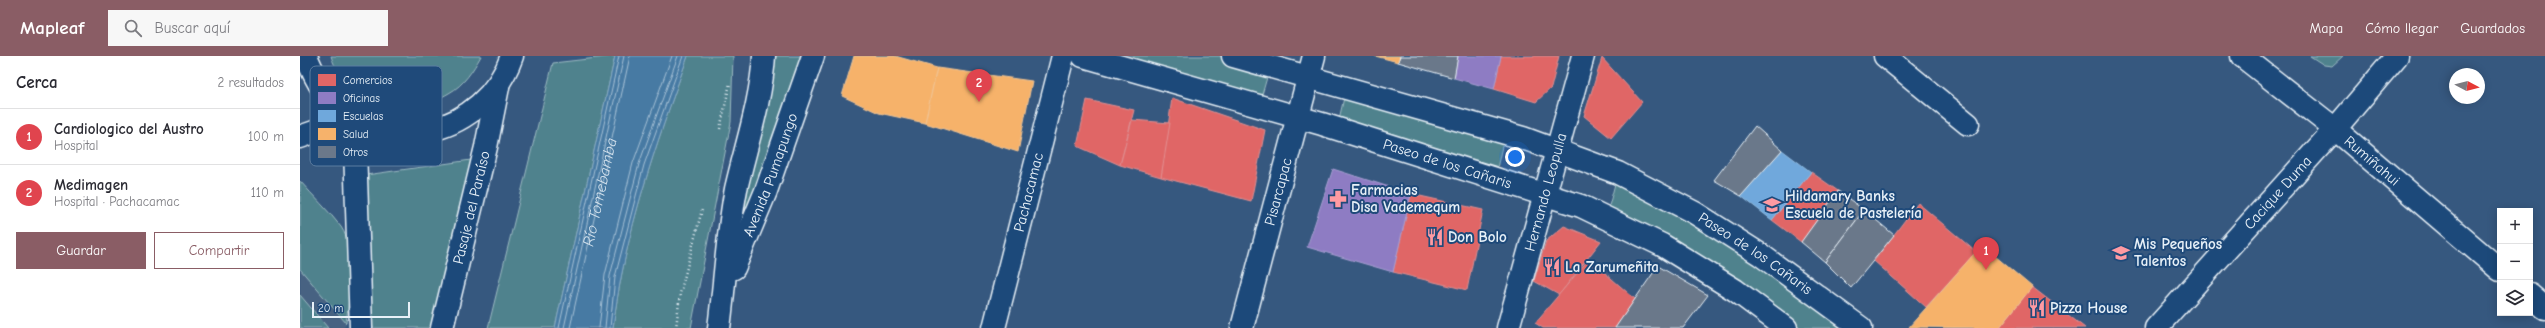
<!DOCTYPE html>
<html lang="es">
<meta charset="utf-8">
<style>
body{margin:0;font-family:"Comic Neue",sans-serif;background:#f7f7f7;color:#2b2b33}
.controls{position:absolute;right:12px;bottom:12px;display:grid;overflow:hidden;border-radius:0px;box-shadow:0 2px 10px #0003}
.controls button{width:36px;height:36px;display:grid;place-items:center;padding:0;border:0;border-bottom:1px solid #e1e1e2;background:#fff;color:#2b2b33;font:20px sans-serif}
.compass{position:absolute;left:2149px;top:12px;width:36px;height:36px;border-radius:50%;background:#fff;box-shadow:0 2px 10px #0003;rotate:97deg}
.scale{position:absolute;left:12px;bottom:10px;width:98px;box-sizing:border-box;padding-left:4px;border:2px solid #e8f1f8;border-top:0;font-size:11px;line-height:14px;white-space:nowrap;color:#e8f1f8;-webkit-text-stroke:3px #1f4a7a;paint-order:stroke}
.you{position:absolute;left:1215px;top:101px;width:14px;height:14px;margin:-10px;border:3px solid #fff;border-radius:50%;background:#1a73e8;box-shadow:0 0 0 6px #1a73e833}
.badge{display:grid;place-items:center;width:26px;height:26px;border-radius:50%;background:#8a5d65;color:#fff;font-size:13px;font-weight:700}
.pin{position:absolute;translate:-50% -33px;filter:drop-shadow(0 1px 2px #0008)}
.pin::after{content:'';position:absolute;top:21px;width:14px;height:12px;background:inherit;clip-path:polygon(0 0,100% 0,50% 100%)}
.list{margin:0;padding:0;list-style:none}
h2{display:flex;justify-content:space-between;align-items:center;height:52px;margin:0;padding:0 16px;font-size:17px}
h2 small{font-size:13px;font-weight:400;color:#7c7c81}
.list li{display:grid;grid-template-columns:26px 1fr auto;gap:12px;align-items:center;box-sizing:border-box;height:56px;padding:0 16px;border-top:1px solid #e1e1e2}
.list b{display:block;font-size:15px;white-space:nowrap}
.list p{margin:0;font-size:13px;white-space:nowrap;color:#7c7c81}
.list em{font-size:13px;font-style:normal;color:#7c7c81}
.actions{display:flex;gap:8px;padding:12px 16px}
.actions a{flex:1;padding:9px 0;border:1px solid #8a5d65;border-radius:0px;text-align:center;font-size:14px;color:#8a5d65}
.actions .main{background:#8a5d65;color:#fff}
.icon{flex:none;width:22px;height:22px;fill:none;stroke:currentColor;stroke-width:2;stroke-linecap:round;stroke-linejoin:round}
.map{position:relative;flex:none;width:2245px;height:272px;overflow:hidden}
header{display:flex;align-items:center;gap:24px;box-sizing:border-box;height:56px;padding:0 20px;background:#8a5d65;color:#fff}
header strong{font-size:19px}
nav{display:flex;gap:22px;margin-inline-start:auto;font-size:14px}
.search{width:280px;height:36px;background:#f7f7f7;display:flex;align-items:center;gap:10px;box-sizing:border-box;padding:0 14px;border-radius:0px;color:#7c7c81;font-size:15px}
main{display:flex}
aside{flex:1;background:#fff}
.map>svg:first-child{display:block}
</style>
<header>
<strong>Mapleaf</strong>
<div class="search"><svg class="icon" aria-label="search" viewBox="0 0 24 24"><circle cx="10" cy="10" r="6"/><path d="M15 15l6 6"/></svg>Buscar aquí</div>
<nav><a>Mapa</a><a>Cómo llegar</a><a>Guardados</a></nav>
</header>
<main>
<aside>
<h2>Cerca<small>2 resultados</small></h2>
<ul class="list">
<li><span class="badge" style="background:#e0444e">1</span><div><b>Cardiologico del Austro</b><p>Hospital</p></div><em>100 m</em></li>
<li><span class="badge" style="background:#e0444e">2</span><div><b>Medimagen</b><p>Hospital · Pachacamac</p></div><em>110 m</em></li>
</ul>
<div class="actions"><a class="main">Guardar</a><a>Compartir</a></div>
</aside>
<div class="map">
<svg width="2245" height="272" viewBox="0 0 2245 272">
<rect width="100%" height="100%" fill="#36587f"/>
<filter id="ink" filterUnits="userSpaceOnUse"><feTurbulence type="fractalNoise" baseFrequency=".025" numOctaves="2"/><feDisplacementMap in="SourceGraphic" scale="8" xChannelSelector="R" yChannelSelector="G"/><feConvolveMatrix kernelMatrix="1 2 1 2 8 2 1 2 1" color-interpolation-filters="sRGB"/></filter>
<g filter="url(#ink)">
<polygon fill="#466282" points="0,213 46,267 44,272 0,272"/>
<g fill="#50828d" stroke="#9cbac2">
<path d="M31,0H181C173,14 164,29 149,37C110,61 46,48 31,0Z"/>
<polygon points="315,0 255,272 188,272 253,7"/>
<path d="M388,0H433L431,66L391,272H313C325,176 355,91 388,0Z"/>
<polygon points="472,0 506,0 433,204"/>
<polygon points="804,0 933,0 970,11 959,49"/>
<polygon points="2010,0 2043,0 2032,10 2024,9"/>
<polygon points="1046,33 1205,77 1195,121 1037,72"/>
<polygon points="171,104 136,272 69,272 66,119"/>
<polygon points="1318,117 1561,272 1486,272 1306,161"/>
<path d="M0,125C13,140 29,155 41,171C57,194 49,241 46,267L0,213Z"/>
<polygon points="0,239 28,272 0,272"/>
</g>
<path fill="#467aa3" stroke="#87aac5" d="M315,0H388C355,91 325,176 313,272H255Z"/>
<g fill="#e06666" stroke="#e29092">
<polygon points="1201,0 1259,0 1251,32 1236,46 1194,33"/>
<polygon points="1302,2 1342,46 1311,82 1284,60"/>
<polygon points="872,42 965,74 951,145 861,121"/>
<polygon points="787,44 834,54 820,109 777,90"/>
<polygon points="832,64 870,67 861,121 820,109"/>
<polygon points="1511,116 1538,135 1501,186 1472,164"/>
<polygon points="1111,138 1183,154 1167,234 1093,216"/>
<polygon points="1618,147 1676,196 1626,251 1574,205"/>
<polygon points="1264,170 1301,185 1259,239 1234,225 1246,185"/>
<polygon points="1289,203 1335,243 1315,272 1243,272 1235,267"/>
<polygon points="1732,231 1785,272 1699,272"/>
</g>
<g fill="#8e7cc3" stroke="#a99fd3">
<polygon points="1158,0 1201,0 1194,33 1154,22"/>
<polygon points="1033,113 1111,138 1093,216 1007,191"/>
</g>
<polygon fill="#6fa8dc" stroke="#93bee4" points="1482,94 1511,116 1472,164 1441,140"/>
<g fill="#f6b26b" stroke="#f2c595">
<polygon points="554,0 595,0 637,12 625,67 579,57 542,40"/>
<polygon points="1075,0 1100,0 1098,6"/>
<polygon points="637,12 732,25 718,96 625,67"/>
<polygon points="1682,189 1732,231 1699,272 1609,271"/>
</g>
<g fill="none" stroke-linecap="round" stroke-linejoin="round">
<g stroke="#a7c1d6" stroke-width="1">
<polyline points="259,272 319,0"/>
<polyline points="264,272 324,0"/>
<path id="s1" d="M270,272L330,0"/>
<polyline points="299,272 305,219 333,107 372,0"/>
<polyline points="305,272 310,220 339,108 378,0"/>
<polyline points="310,272 315,221 344,109 383,0"/>
</g>
</g>
<g fill="#6b788a" stroke="#e8f1f8">
<polygon points="1100,0 1158,0 1154,22 1098,6"/>
<polygon points="1455,70 1482,94 1441,140 1414,124"/>
<polygon points="1538,135 1564,154 1525,206 1501,186"/>
<polygon points="1564,154 1594,179 1551,232 1525,206"/>
<polygon points="1358,210 1408,239 1383,272 1315,272"/>
</g>
<g fill="none" stroke-linecap="round" stroke-linejoin="round">
<g stroke="#e8f1f8" stroke-width="25">
<g id="minor">
<polyline points="1585,0 1668,68"/>
<path id="s2" d="M1942,0L2035,73L2200,214"/>
<polyline points="54,62 61,272"/>
<polyline points="2230,239 2245,252"/>
<path id="s3" d="M142,272L186,91L198,31"/>
<path id="s4" d="M694,272L763,0"/>
<path id="s5" d="M942,272L1014,0"/>
<path id="s6" d="M1208,272L1283,0"/>
</g>
</g>
<g stroke="#e8f1f8" stroke-width="25">
<g id="tertiary">
<path id="s7" d="M1856,272L2035,73L2097,0"/>
</g>
</g>
<g stroke="#e8f1f8" stroke-width="25">
<g id="secondary">
<path d="M6,0C12,14 18,28 28,40C84,106 185,78 212,0"/>
<path id="s8" d="M783,0L1022,68L1281,150L1362,189L1435,234L1486,272"/>
<path id="s9" d="M933,0L1223,82L1318,117L1395,157L1461,199L1561,272"/>
<polyline points="0,81 54,62"/>
<path id="s10" d="M434,212L466,135L513,0"/>
<path d="M419,272C425,226 427,179 436,133C446,89 461,46 464,0"/>
</g>
</g>
<g stroke="#e8f1f8" stroke-width="2.5" stroke-dasharray="1 3" stroke-linecap="butt">
<polyline points="420,73 430,27"/>
<polyline points="376,272 380,238 402,154"/>
</g>
<use href="#minor" stroke="#1f4a7a" stroke-width="22"/>
<use href="#tertiary" stroke="#1f4a7a" stroke-width="22"/>
<use href="#secondary" stroke="#1f4a7a" stroke-width="22"/>
</g>
</g>
<defs>
<g id="pharmacy-bare" transform="scale(1.38)"><path d="M-2-6h4v4h4v4h-4v4h-4v-4h-4v-4h4Z" fill="#ff9aa2" stroke="#1f4a7a" stroke-width="2.5" paint-order="stroke"/></g>
<g id="school-bare" transform="scale(1.38)"><path d="M0-5L7-2L0 1L-7-2ZM-4 1L0 2.5L4 1V4Q0 6-4 4Z" fill="#ff9aa2" stroke="#1f4a7a" stroke-width="2.5" paint-order="stroke"/></g>
<g id="restaurant-bare" transform="scale(1.38)"><path d="M-5-6h1v4h1v-4h1v4h1v-4h1v5L-1.5 .5V6h-2V.5L-5-1ZM5-6V6H3V1.5H1.5Q1.5-4 5-6Z" fill="#ff9aa2" stroke="#1f4a7a" stroke-width="2.5" paint-order="stroke"/></g>
</defs>
<g fill-rule="evenodd">
<use href="#pharmacy-bare" x="1038" y="143"/>
<use href="#school-bare" x="1472" y="149"/>
<use href="#restaurant-bare" x="1135" y="181"/>
<use href="#school-bare" x="1821" y="197"/>
<use href="#restaurant-bare" x="1252" y="211"/>
<use href="#restaurant-bare" x="1737" y="252"/>
</g>
<g text-anchor="middle" dominant-baseline="central" stroke-width="4" stroke-linejoin="round" paint-order="stroke">
<g font-size="15" fill="#e8f1f8" stroke="#1f4a7a">
<text stroke="none"><textPath href="#s2" startOffset="167">Rumiñahui</textPath></text>
<text stroke="none"><textPath href="#s8" startOffset="380">Paseo de los Cañaris</textPath></text>
<text stroke="none"><textPath href="#s10" startOffset="100">Avenida Pumapungo</textPath></text>
<text stroke="none"><textPath href="#s4" startOffset="140">Pachacamac</textPath></text>
<text stroke="none"><textPath href="#s5" startOffset="141">Pisarcapac</textPath></text>
<text stroke="none"><textPath href="#s6" startOffset="141">Hernando Leopulla</textPath></text>
<text stroke="none"><textPath href="#s7" startOffset="182">Cacique Duma</textPath></text>
<text stroke="none"><textPath href="#s3" startOffset="124">Pasaje del Paraíso</textPath></text>
<text stroke="none"><textPath href="#s9" startOffset="562">Paseo de los Cañaris</textPath></text>
</g>
<g font-size="15" font-weight="bold" fill="#e8f1f8" stroke="#1f4a7a" text-anchor="start">
<text x="1051" y="134">Farmacias<tspan x="1051" dy="17">Disa Vademequm</tspan></text>
<text x="1485" y="140">Hildamary Banks<tspan x="1485" dy="17">Escuela de Pastelería</tspan></text>
<text x="1148" y="181">Don Bolo</text>
<text x="1834" y="188">Mis Pequeños<tspan x="1834" dy="17">Talentos</tspan></text>
<text x="1265" y="211">La Zarumeñita</text>
<text x="1750" y="252">Pizza House</text>
</g>
<g font-size="16" font-style="italic" fill="#d0dfeb" stroke="#1f4a7a">
<text stroke="none"><textPath href="#s1" startOffset="139">Río Tomebamba</textPath></text>
</g>
</g>
<rect x="10" y="10" width="132" height="100" rx="6" fill="#1f4a7a" stroke="#5b7ca0" stroke-width="1"/>
<rect x="18" y="18" width="18" height="12" fill="#e06666"/>
<rect x="18" y="36" width="18" height="12" fill="#8e7cc3"/>
<rect x="18" y="54" width="18" height="12" fill="#6fa8dc"/>
<rect x="18" y="72" width="18" height="12" fill="#f6b26b"/>
<rect x="18" y="90" width="18" height="12" fill="#6b788a"/>
<g font-size="11" fill="#e8f1f8">
<text x="43" y="28">Comercios</text>
<text x="43" y="46">Oficinas</text>
<text x="43" y="64">Escuelas</text>
<text x="43" y="82">Salud</text>
<text x="43" y="100">Otros</text>
</g>
</svg>
<div class="controls">
<button>+</button>
<button>−</button>
<button><svg class="icon" aria-label="layers" viewBox="0 0 24 24"><path d="M12 4l9 5-9 5-9-5zM3 14l9 5 9-5"/></svg></button>
</div>
<svg class="compass" viewBox="-18 -18 36 36"><path d="M0-13l5 13h-10z" fill="#e53935"/><path d="M0 13l5-13h-10z" fill="#7c7c81"/></svg>
<div class="scale">20 m</div>
<div class="you"></div>
<div class="pin badge" style="left:1686px;top:214px;background:#e0444e">1</div>
<div class="pin badge" style="left:679px;top:46px;background:#e0444e">2</div>
</div>
</main>
